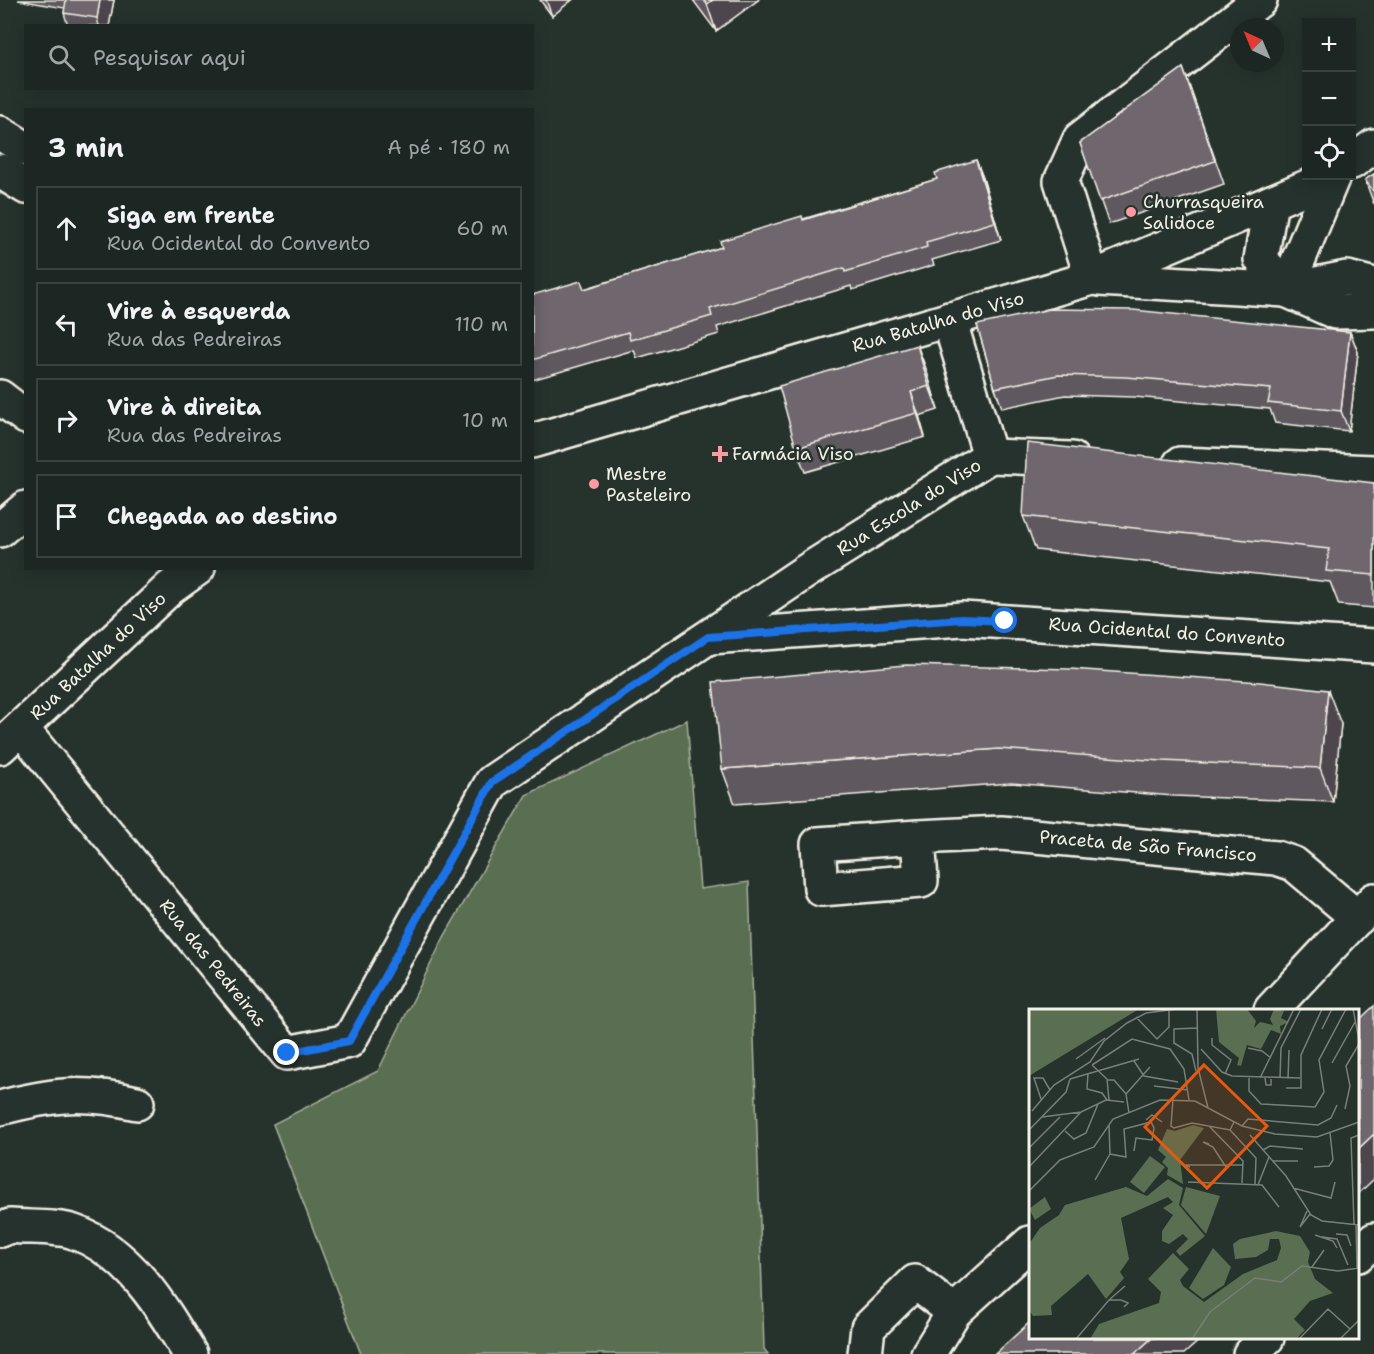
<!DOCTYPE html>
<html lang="pt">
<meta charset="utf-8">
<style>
body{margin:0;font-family:"Shantell Sans",sans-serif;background:#29322f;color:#f1f3f6}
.controls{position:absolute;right:18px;top:18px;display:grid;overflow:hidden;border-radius:0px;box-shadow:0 3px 15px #0003}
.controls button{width:54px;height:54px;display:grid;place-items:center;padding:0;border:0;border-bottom:2px solid #3a4340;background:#1c2622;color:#f1f3f6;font:30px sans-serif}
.compass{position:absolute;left:1230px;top:18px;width:54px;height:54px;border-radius:50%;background:#1c2622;box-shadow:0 3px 15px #0003;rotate:316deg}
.stop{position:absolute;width:18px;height:18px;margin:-14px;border:4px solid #1a73e8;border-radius:50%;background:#fff}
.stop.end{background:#1a73e8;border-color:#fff;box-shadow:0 2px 6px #0008}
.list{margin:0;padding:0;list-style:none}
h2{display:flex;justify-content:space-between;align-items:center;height:78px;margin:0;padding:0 24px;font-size:26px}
h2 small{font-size:20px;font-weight:400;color:#a0a5a5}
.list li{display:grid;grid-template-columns:39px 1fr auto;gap:18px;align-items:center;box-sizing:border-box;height:84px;margin:0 12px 12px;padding:0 12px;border:2px solid #3a4340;border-radius:0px}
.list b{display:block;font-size:22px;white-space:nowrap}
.list p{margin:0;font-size:20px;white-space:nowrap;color:#a0a5a5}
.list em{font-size:20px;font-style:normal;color:#a0a5a5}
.icon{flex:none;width:33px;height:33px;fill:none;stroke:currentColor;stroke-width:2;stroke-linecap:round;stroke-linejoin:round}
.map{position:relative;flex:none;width:1374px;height:1354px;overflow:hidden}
.search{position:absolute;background:#1c2622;box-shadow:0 3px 15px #0003;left:24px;top:24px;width:510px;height:66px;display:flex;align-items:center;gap:15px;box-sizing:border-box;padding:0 21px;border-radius:0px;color:#a0a5a5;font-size:22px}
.panel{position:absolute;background:#1c2622;box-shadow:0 3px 15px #0003;left:24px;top:108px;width:510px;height:462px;border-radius:0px}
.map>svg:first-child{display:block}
</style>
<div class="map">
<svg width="1374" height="1354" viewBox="0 0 1374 1354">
<rect width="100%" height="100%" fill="#26332d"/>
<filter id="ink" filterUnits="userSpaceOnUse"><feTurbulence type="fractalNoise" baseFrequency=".0167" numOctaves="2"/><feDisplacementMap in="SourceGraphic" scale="12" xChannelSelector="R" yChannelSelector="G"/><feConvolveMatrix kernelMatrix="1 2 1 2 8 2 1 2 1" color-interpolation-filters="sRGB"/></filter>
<g filter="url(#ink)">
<polygon fill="#5a6e51" stroke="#a7b09c" stroke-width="1.5" points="687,720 700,889 749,882 764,1349 768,1354 361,1354 273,1124 378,1071 444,937 526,795"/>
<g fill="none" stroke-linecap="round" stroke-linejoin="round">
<g stroke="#f4f1e8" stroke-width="38">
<g id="minor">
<polyline points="0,133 26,149"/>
<polyline points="1352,162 1374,146"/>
<polyline points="0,171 26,187"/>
<polyline points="1271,202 1261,259 1286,290 1335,312 1374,311"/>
<polyline points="1092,278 1061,181 1080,139 1260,0"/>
<polyline points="1099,279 1286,290 1347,278 1374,285"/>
<polyline points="1286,290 1333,176"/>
<polyline points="0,397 26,417"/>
<polyline points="532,441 1092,278 1333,176"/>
<polyline points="990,456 1072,459"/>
<polyline points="1180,464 1374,472"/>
<polyline points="0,530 26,508"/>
<polyline points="710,637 962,619 1374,646"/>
<polyline points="21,728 287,1053 349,1041 492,782 805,572 990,456 949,319"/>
<polyline points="0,747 170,588 198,568"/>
<polyline points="918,837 818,844 821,889 921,881 918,837 1001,833 1276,858 1294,864 1358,918"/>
<polyline points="1271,1010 1374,900"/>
<path d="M0,1108C52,1094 84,1091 137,1103"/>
<path d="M0,1230L10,1226C30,1228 56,1226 74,1232C129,1251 162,1307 190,1354"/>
<polyline points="1358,1255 1374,1240"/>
<polyline points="865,1354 868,1328 915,1282 954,1312"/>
<polyline points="928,1354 954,1312 1030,1243"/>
<polyline points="1250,1354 1267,1338"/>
</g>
</g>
<use href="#minor" stroke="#26332d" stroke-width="33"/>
</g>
<g fill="#5f585f" stroke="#f4f1e8" stroke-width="1.5">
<polygon points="18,0 114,0 109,26 68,26 64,13 65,8"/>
<polygon points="540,0 572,0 552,16"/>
<polygon points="693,0 758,0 716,31"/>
<polygon points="1183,68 1224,184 1109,224 1080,143"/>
<polygon points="976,160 983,178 1001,240 932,260 934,265 852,290 851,286 717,327 719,334 637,358 634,350 532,380 532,295 584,289 722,247 803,219 937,179"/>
<polygon points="1374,174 1374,204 1365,180"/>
<polygon points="977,325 1350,332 1358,352 1349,431 1275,423 1270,409 1134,397 1065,395 1002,408 995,388"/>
<polygon points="917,345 926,369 938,410 919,416 925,437 805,472 796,448"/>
<polygon points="1374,483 1374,608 1339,605 1330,582 1036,550 1023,516"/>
<polygon points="1341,724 1333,802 1174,796 1011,783 735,804 722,769"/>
</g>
<g fill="#4e474d" stroke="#f4f1e8" stroke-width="1.5">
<polygon points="100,0 114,0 109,26 99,26 97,18"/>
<polygon points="546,0 572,0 552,16"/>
<polygon points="713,0 758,0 716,31 707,4"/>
<polygon points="976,160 983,178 1001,240 995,222"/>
<polygon points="1350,332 1358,352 1349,431 1341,411"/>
<polygon points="917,345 926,369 938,410 929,386"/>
<polygon points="911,392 919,416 925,437 917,413"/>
<polygon points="1328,690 1341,724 1333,802 1320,768"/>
<polygon points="1374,1134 1374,1179 1358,1194 1358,1149"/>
<polygon points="1152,1338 1202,1338 1184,1354 1134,1354"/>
</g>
<g fill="#6f666e" stroke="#f4f1e8" stroke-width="1.5">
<polygon points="66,0 100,0 97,18 64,13"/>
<polygon points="703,0 713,0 707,4"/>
<polygon points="1183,68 1215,161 1100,201 1080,143"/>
<polygon points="976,160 995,222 926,242 927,247 845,272 844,268 710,309 712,316 630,340 628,332 532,360 532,295 581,281 584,289 722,247 720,241 802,216 803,220 937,179 935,173"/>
<polygon points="1374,174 1374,192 1365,180"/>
<polygon points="1050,309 1133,310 1350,332 1341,411 1268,403 1271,389 1126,377 1058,375 995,388 977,325"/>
<polygon points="917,345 929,386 911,392 917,413 796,448 779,386"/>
<polygon points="1027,443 1374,483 1374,575 1326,571 1329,549 1023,516"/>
<polygon points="906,665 1070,669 1260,682 1328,690 1320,768 1162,761 999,749 722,769 713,682"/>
<polygon points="1374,1006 1374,1134 1358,1149 1358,1021"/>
<polygon points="1030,1322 1030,1338 1152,1338 1134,1354 995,1354"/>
</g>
</g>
<g fill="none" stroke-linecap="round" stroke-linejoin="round" filter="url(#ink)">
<polyline stroke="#1a73e8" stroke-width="8" points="287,1053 349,1041 492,782 708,637 962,619 1005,621"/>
</g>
<g fill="#ff9aa2" stroke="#26332d" stroke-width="2">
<circle cx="1131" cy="212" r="6"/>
<path d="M717 445h6v6h6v6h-6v6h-6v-6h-6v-6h6z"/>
<circle cx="594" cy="484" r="6"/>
</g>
<g text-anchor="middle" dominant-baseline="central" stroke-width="5" stroke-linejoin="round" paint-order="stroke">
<g font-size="18" fill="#f4f1e8" stroke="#26332d" text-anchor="start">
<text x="1143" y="202">Churrasqueira<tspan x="1143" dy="21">Salidoce</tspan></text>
<text x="732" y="454">Farmácia Viso</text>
<text x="606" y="474">Mestre<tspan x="606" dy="21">Pasteleiro</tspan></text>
</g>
<g font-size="18" fill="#f4f1e8" stroke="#26332d">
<text transform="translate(938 322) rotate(-16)">Rua Batalha do Viso</text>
<text transform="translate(909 507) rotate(-32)">Rua Escola do Viso</text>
<text transform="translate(1167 632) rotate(4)">Rua Ocidental do Convento</text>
<text transform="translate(98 656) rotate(-43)">Rua Batalha do Viso</text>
<text transform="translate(1148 846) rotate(5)">Praceta de São Francisco</text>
<text transform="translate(213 963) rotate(51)">Rua das Pedreiras</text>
</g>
</g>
<g transform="translate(1029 1009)">
<rect width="330" height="330" fill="#26332d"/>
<path d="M0,0H110L0,67ZM187,0H218L227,12L225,19L231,13L244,16L241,10L245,0L255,2L252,9L260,13L251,17L252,25L242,21L232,40L218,36L212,57L208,56L210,49L190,33ZM164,116L175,119L151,151L154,175L138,166L139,159L133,153L137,148L129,141L138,120L146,122ZM121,147L136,158L115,184L101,173ZM139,170L154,179L150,196L176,227L151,247L147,242L159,230L154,225L140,235L133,232V222L144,206L134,199L144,193L139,188L92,209L100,250L91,263L95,269L77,290L59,265L22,297L23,306L4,307L0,301V235L11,219L30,206L36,196L97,178L118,187ZM157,178L191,187L177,225L152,196ZM16,188L22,200L6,211L0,200ZM247,222L271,227L281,243L279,253L286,270L304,284L281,292L265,310L276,321L267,330H61L70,315L130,294L132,283L119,270L144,244L160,260L151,271L154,277L175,293L214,265L248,251L252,239L250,230H241L239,241L227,248L206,250L204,235L211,230ZM184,239L202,258L195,276L174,290L160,279Z" fill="#5a6e51"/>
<path fill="none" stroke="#787f78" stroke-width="1.5" d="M168,0L169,59L179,99M324,0L330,31M107,8L128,30L140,18V2M293,20L303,0M183,29V36L202,51L196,65M145,34L163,45L167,62M145,35V20L168,19M219,39L233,42L242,49M172,40L193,63L203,67L271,69M47,50L76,29M105,52L115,67L149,73M303,54L326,13M63,56L103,30L141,40L155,60L160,91M63,56L78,70L80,91M59,64L58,80L73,84L78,91M220,69V82L232,95L286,98L295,83L290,51L317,0M231,69L265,0M236,69L237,76H242V70M251,69L252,39L272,0M41,70L110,50M259,70L260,41M79,71H85L97,85M125,77L159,81M257,79H272V46L293,0M12,90L5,69H14L21,81M144,90L142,117L145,119L163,114L201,121L205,113M316,100L321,77L317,57L330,35M3,102L25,76L61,53L75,32L98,14L117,4L148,0M100,104L97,85L121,58M13,108L52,103L77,91L95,93M117,111L123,106L133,113M80,116L81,145L97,148L95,120L122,113L125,119L123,131L107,129L105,142M180,117L214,152L213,174M213,117L219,110L289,116L302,109L308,96M0,121L37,83L41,70M201,121L227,149L226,175M36,122L45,130L57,124L69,95M221,126L257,167L282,206L293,212L330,216M180,135L174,133L184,138L197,158M0,139L31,108M234,141L241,137L274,140M244,152H269M0,158L52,103M161,158L155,156H214M285,158L300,157L304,151L301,124M66,171L81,145M159,173L233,176L250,198M229,176L240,148M264,179L302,189L306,173M0,182L31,151L65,138L84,110L131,91L166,92L213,117L246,125L288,128L330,113M278,202L271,218L281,205M325,215L322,129L330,126M327,216L328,259M307,225L318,226L322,237M286,226L304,232L308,239M293,228L308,230L319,256M283,258L295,241M80,291L96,277M47,330L80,291H92L99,294L95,298M163,330L181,303L226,269L252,273L273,257L309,262L330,259M270,330L299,300L321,320M311,330L330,311"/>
<path fill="#e8590c" fill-opacity="0.15" stroke="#e8590c" stroke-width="3" d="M175,56L238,117L178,179L116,118Z"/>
<rect width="330" height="330" fill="none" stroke="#f4f1e8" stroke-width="3"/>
</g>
</svg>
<div class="controls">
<button>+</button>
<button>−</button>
<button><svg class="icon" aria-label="locate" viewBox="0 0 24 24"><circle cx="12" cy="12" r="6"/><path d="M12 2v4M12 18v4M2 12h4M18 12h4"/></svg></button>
</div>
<svg class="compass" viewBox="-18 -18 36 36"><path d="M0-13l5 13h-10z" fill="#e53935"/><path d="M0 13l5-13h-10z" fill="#a0a5a5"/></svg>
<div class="stop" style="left:1005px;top:621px"></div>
<div class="stop end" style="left:287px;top:1053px"></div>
<div class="search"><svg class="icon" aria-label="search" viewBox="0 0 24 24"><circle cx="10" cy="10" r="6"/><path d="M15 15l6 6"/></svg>Pesquisar aqui</div>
<section class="panel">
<h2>3 min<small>A pé · 180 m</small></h2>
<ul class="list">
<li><svg class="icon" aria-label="ahead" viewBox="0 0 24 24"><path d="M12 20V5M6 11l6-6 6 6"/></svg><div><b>Siga em frente</b><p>Rua Ocidental do Convento</p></div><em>60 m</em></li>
<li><svg class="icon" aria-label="left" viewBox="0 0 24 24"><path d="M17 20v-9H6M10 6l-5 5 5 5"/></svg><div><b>Vire à esquerda</b><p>Rua das Pedreiras</p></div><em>110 m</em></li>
<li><svg class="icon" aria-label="right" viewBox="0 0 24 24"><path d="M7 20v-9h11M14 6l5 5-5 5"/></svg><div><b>Vire à direita</b><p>Rua das Pedreiras</p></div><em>10 m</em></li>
<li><svg class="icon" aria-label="arrive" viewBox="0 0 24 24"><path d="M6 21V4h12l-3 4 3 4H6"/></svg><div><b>Chegada ao destino</b></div></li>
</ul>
</section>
</div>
